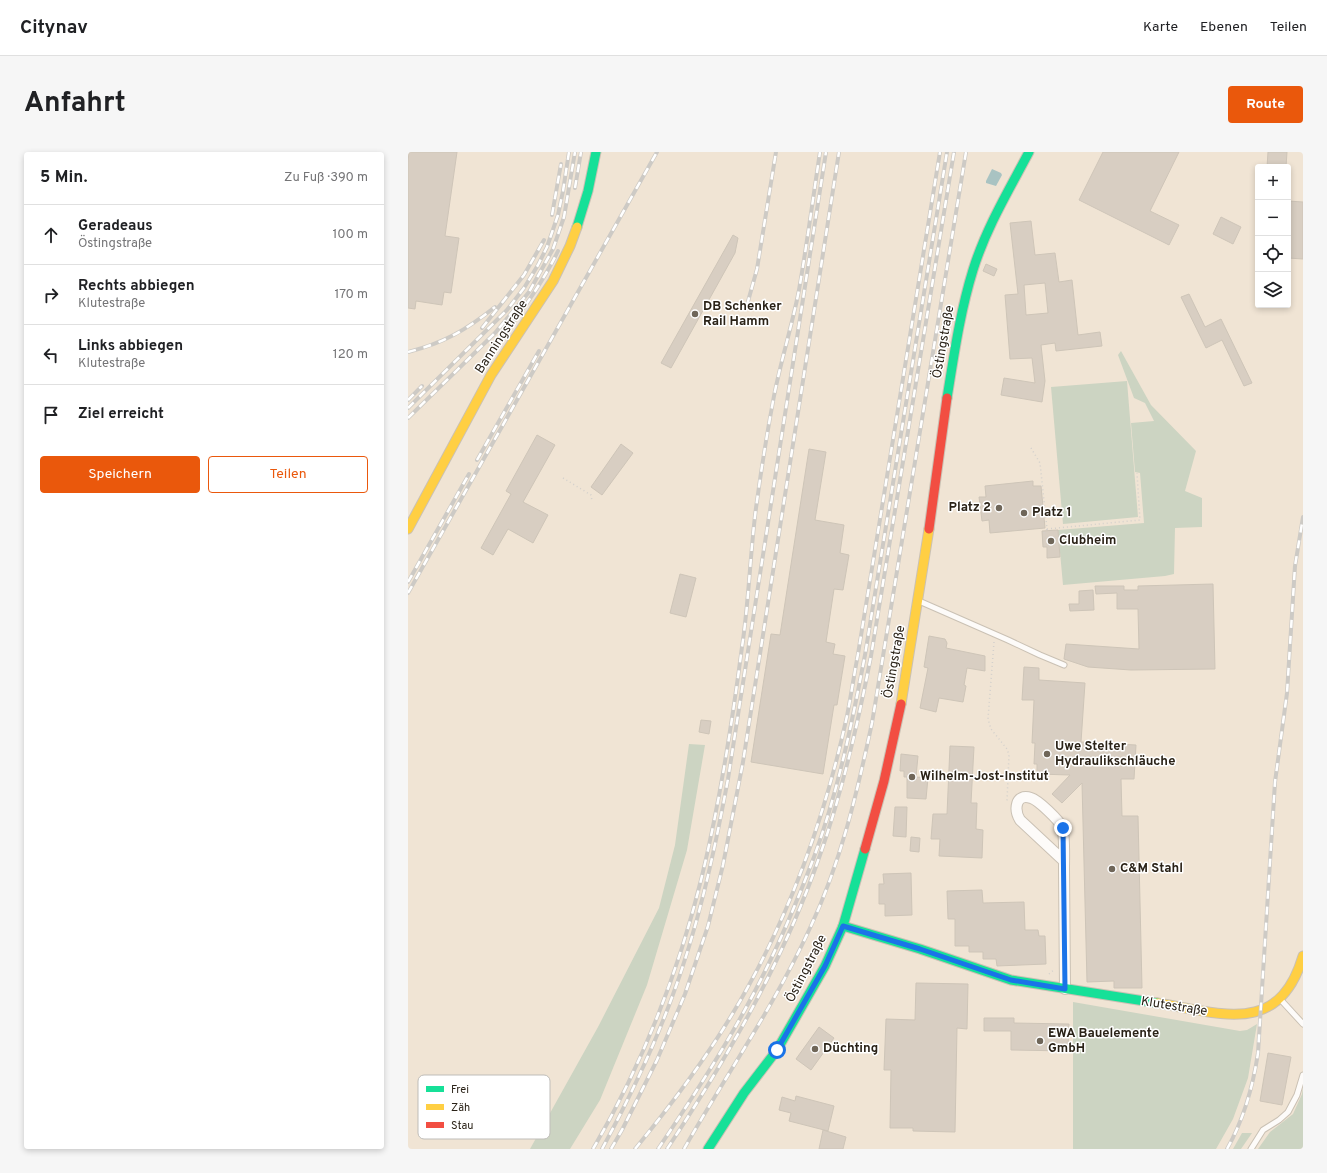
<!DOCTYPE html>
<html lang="de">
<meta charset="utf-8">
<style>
body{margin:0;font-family:Overpass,sans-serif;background:#f6f6f6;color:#202124}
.controls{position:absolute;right:12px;top:12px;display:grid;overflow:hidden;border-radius:4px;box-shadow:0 2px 6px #0003}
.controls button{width:36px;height:36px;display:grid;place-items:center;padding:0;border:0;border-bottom:1px solid #e0e0e0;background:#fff;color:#202124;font:20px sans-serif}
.stop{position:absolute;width:12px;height:12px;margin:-9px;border:3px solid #1a73e8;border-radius:50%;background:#fff}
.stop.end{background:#1a73e8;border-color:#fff;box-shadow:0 1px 4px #0008}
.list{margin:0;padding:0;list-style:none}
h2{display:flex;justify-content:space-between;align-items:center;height:52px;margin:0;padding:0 16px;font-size:17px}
h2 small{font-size:13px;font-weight:400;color:#757577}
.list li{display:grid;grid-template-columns:26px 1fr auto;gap:12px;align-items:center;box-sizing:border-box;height:60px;padding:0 16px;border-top:1px solid #e0e0e0}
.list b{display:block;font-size:15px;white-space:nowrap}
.list p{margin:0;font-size:13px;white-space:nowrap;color:#757577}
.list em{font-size:13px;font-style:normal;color:#757577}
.actions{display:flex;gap:8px;padding:12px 16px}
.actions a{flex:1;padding:9px 0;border:1px solid #ea580c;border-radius:4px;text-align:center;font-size:14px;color:#ea580c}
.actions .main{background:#ea580c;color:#fff}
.icon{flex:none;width:22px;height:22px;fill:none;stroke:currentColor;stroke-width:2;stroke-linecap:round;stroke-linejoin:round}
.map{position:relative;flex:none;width:895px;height:997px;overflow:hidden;border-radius:4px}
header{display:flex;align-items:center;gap:24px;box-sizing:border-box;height:56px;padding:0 20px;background:#fff;border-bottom:1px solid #e0e0e0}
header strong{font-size:19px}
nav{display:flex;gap:22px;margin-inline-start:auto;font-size:14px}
.intro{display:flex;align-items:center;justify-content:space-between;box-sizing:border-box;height:96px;padding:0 24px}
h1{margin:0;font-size:28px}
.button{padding:10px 18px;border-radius:4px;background:#ea580c;color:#fff;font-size:14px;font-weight:700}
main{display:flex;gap:24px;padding:0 24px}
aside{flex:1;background:#fff;border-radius:4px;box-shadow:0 2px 6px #0003}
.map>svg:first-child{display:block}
</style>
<header>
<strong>Citynav</strong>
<nav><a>Karte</a><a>Ebenen</a><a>Teilen</a></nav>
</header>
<div class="intro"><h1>Anfahrt</h1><a class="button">Route</a></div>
<main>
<aside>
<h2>5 Min.<small>Zu Fuß · 390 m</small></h2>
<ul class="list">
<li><svg class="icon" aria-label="ahead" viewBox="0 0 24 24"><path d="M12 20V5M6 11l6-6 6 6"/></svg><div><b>Geradeaus</b><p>Östingstraße</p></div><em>100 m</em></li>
<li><svg class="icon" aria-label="right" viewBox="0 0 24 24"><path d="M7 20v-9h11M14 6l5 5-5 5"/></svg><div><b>Rechts abbiegen</b><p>Klutestraße</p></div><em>170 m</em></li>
<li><svg class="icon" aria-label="left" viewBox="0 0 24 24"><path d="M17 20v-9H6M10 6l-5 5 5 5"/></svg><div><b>Links abbiegen</b><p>Klutestraße</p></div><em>120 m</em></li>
<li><svg class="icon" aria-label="arrive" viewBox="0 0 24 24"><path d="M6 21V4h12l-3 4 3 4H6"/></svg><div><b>Ziel erreicht</b></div></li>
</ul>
<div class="actions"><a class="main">Speichern</a><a>Teilen</a></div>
</aside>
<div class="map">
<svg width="895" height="997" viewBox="0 0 895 997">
<rect width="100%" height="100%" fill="#f0e4d4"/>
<g fill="#ccd4c2">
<polygon points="713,199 743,253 788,299 777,339 794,346 794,375 767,376 766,422 757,424 655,433 650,378 736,371 732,321 727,320 723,271 746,269 737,251 726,246 710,203"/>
<polygon points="719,229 730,365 655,372 643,235"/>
<polygon points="281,592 297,593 279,698 239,833 192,948 162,997 122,997 190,875 251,756 267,693"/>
<polygon points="665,850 832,879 839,878 849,872 840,926 825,967 808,997 665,997"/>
<polygon points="895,936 895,997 850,997 862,980 885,962 894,942"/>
<polygon points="834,981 844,981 833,997 825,997"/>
</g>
<polygon fill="#a9c3c2" points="584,17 593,21 594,23 588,34 578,31 578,29"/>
<g fill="#d8cec2" stroke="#cec5b8" fill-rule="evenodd">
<polygon points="1,0 49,0 37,84 51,86 43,141 36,140 34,153 8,149 7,157 0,156 0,10"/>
<polygon points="695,0 771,0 742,59 771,73 761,93 671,48"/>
<polygon points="860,0 879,0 878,15 859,15"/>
<polygon points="880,49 895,50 895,107 880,106 881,81 880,81"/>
<polygon points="813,65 833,75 825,92 805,82"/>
<path d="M623,69L627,103L647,101L651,130L664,128L670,183L692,180L694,194L648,199L647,191L633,193L637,229L634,250L593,243L596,226L627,231L624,206L602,207L597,143L610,142L602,71ZM637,131L640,161L618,163L616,133Z"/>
<polygon points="325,83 330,86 327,101 263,216 253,211"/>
<polygon points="578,112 589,117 586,124 575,119"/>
<polygon points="781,142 797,175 813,167 844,231 836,234 814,188 798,196 773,145"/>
<polygon points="129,283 147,293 115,350 140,363 125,391 100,377 85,403 73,396 103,342 98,339"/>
<polygon points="213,292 225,301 194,343 183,335"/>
<polygon points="401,297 418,300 407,368 436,373 432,401 441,403 435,438 426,437 418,490 427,492 425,502 437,504 429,553 426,553 415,622 343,610 363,482 372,483"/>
<polygon points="625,329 625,334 633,334 637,376 582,381 581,368 574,369 571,345 578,345 577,334"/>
<polygon points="650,378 652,405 639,406 639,395 635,395 634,379"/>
<polygon points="272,422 288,426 278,465 262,461"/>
<polygon points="805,432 807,517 723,518 680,515 656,507 658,492 731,497 730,457 709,457 709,441 688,442 687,434 716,434 716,438 730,438 730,434"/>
<polygon points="685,438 686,458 662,459 661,452 671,452 671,439"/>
<polygon points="521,484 537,487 539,491 538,496 577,504 577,519 559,516 556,533 558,534 555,550 531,546 528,560 512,556 520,516 516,515"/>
<polygon points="616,515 631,516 631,528 677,531 673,590 728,593 726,627 713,627 714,664 730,664 734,836 706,836 706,829 679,830 674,631 654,651 644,642 662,623 629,622 629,612 626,612 627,591 624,591 626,548 614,548"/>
<polygon points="293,568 303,569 301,582 291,580"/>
<polygon points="542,594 566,595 563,651 569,651 568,677 575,678 574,706 531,704 532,687 523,687 525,662 539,662"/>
<polygon points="493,602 510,604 508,625 520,626 518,647 499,646 499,625 496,625 496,619 492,619"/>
<polygon points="487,655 499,655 498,685 485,684"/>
<polygon points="503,685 512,686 511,700 502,699"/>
<polygon points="503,721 504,763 477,764 477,752 471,752 471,732 476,732 475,722"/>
<polygon points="574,738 575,751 616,750 617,778 630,778 631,784 637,784 638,812 589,814 588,807 575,807 575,800 561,800 561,794 547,794 547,767 540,767 539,739"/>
<polygon points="508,831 560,832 559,877 549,876 547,980 505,979 505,976 482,976 483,918 476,918 478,867 507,868"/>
<polygon points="576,866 606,866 606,871 661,872 660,899 603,898 603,879 576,879"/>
<polygon points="411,875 426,886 403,918 388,907"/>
<polygon points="860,901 883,905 874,953 852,949"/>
<polygon points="388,944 426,954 420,979 381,969 383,961 371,958 374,945 387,949"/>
<polygon points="415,978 438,985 435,997 411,997"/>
</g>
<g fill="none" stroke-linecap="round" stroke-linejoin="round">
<g stroke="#cac1b4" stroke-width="7">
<g id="lane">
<polyline points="511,449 600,488 632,503 656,513"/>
<polyline points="873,848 895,872"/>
<polyline points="843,997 855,978 871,968 880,960 889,943 895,923"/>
</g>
</g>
<g stroke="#cac1b4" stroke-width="12">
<path id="street" d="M656,709L612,668C606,658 607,641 623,646C630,648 651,668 654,675C657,683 656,707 656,717C656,757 657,797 657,837"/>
</g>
<g stroke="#cac1b4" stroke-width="11">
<g id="fast">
<polyline points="169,75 180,39 188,0"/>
<path d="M539,246C546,203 552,160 565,118C578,76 601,38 621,0"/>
<polyline points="435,774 512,797 603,828 749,851"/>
<polyline points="300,997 336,941 369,898 417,814 435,774 457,697"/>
</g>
</g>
<g stroke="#cac1b4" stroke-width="11">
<g id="slow">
<polyline points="0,377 83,223 145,129 162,94 169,75"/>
<polyline points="493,552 521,377"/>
<path d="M749,851C813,861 871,885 895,804"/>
</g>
</g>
<g stroke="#cac1b4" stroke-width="11">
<g id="jam">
<polyline points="521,377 539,246"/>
<polyline points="457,697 476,629 493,552"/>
</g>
</g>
<g stroke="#d3d0cc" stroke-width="1.5" stroke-dasharray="1 3" stroke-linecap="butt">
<polyline points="623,296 632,311 639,377 636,381"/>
<polyline points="155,326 183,343 184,349"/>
<polyline points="639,377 732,368 729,321"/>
<polyline points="586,490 580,567 583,577 599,597 601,603 599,649"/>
<polyline points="641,822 647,817"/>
</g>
<use href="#lane" stroke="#fdfbf9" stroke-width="5"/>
<use href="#street" stroke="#fdfbf9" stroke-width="10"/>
<use href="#fast" stroke="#16e098" stroke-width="9"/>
<use href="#slow" stroke="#ffcf43" stroke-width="9"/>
<use href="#jam" stroke="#f24e42" stroke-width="9"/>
<g stroke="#cdcac5" stroke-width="4">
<g id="rail">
<polyline points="167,36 173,0"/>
<polyline points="144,63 153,12"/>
<polyline points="339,153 349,117 368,0"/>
<polyline points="74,176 116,123 136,88"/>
<path d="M99,179C118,153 136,128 150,99"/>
<path d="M0,200C36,191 58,178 87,155"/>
<polyline points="0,248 14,234"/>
<polyline points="0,256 99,158 116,136 130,113 139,95 150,63 155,39 161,0"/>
<polyline points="0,266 87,181 121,140 145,97 156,65 167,0"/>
<polyline points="69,308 131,199"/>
<polyline points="0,430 61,322"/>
<polyline points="0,441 249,0"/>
<path d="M185,997C234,913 271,819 294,724C312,649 324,572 334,495C341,449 342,402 348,356C353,319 359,281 366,244C373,208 384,174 391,138C399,92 405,46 412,0"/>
<path d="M194,997C220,949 244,899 263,848C290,776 306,702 320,627L418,0"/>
<polyline points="203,997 214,978 249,908 277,842 300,774 315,713 335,610 431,0"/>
<path d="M227,997C269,946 309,892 341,833C386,751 419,656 439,564C443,544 446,523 450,502L532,0"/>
<path d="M250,997C285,945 319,893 348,837C370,795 389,750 406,705C430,640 444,571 457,503L539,0"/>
<path d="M259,997C320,905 376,808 412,703C435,638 450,571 463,504L546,0"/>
<path d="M276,997C318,923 367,853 402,776C433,710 449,641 464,571L558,0"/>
<path d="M819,997C836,967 845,934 850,901L867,630L879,541L887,414L895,365"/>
</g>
</g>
<use href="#rail" stroke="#fff" stroke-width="2.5" stroke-dasharray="8" stroke-linecap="butt"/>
</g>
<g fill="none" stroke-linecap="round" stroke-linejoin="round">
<polyline stroke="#1a73e8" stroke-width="5" points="369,898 417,814 435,774 512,797 603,828 657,837 655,676"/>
</g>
<g fill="#6f6659" stroke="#fff" stroke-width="1.5">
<circle cx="287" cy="162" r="4"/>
<circle cx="591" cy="356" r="4"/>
<circle cx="616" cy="361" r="4"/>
<circle cx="643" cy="389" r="4"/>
<circle cx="639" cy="602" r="4"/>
<circle cx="504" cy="625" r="4"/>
<circle cx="704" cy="717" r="4"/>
<circle cx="632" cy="889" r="4"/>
<circle cx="407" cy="897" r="4"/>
</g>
<g text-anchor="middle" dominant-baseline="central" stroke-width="3" stroke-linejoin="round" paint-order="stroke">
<g font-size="13" font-weight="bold" fill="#2a2217" stroke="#fff" text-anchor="start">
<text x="295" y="155">DB Schenker<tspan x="295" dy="15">Rail Hamm</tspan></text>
<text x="583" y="356" text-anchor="end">Platz 2</text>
<text x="624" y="361">Platz 1</text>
<text x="651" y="389">Clubheim</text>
<text x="647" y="595">Uwe Stelter<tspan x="647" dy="15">Hydraulikschläuche</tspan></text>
<text x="512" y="625">Wilhelm-Jost-Institut</text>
<text x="712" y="717">C&amp;M Stahl</text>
<text x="640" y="882">EWA Bauelemente<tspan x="640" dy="15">GmbH</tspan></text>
<text x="415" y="897">Düchting</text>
</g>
<g font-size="13" fill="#2a2217" stroke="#fff">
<text transform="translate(94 185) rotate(-57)">Banningstraße</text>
<text transform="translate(536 190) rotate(-80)">Östingstraße</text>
<text transform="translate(487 510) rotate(-80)">Östingstraße</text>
<text transform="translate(399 817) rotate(-63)">Östingstraße</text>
<text transform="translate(766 855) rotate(9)">Klutestraße</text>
</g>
</g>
<rect x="10" y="923" width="132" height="64" rx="6" fill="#fff" stroke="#bfbdb9" stroke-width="1"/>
<rect x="18" y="934" width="18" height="6" fill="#16e098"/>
<rect x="18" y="952" width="18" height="6" fill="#ffcf43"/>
<rect x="18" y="970" width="18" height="6" fill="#f24e42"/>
<g font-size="11" fill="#2a2217">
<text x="43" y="941">Frei</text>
<text x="43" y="959">Zäh</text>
<text x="43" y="977">Stau</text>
</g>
</svg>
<div class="controls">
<button>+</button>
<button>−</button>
<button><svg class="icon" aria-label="locate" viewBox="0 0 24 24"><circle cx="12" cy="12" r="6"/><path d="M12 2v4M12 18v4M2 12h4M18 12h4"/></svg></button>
<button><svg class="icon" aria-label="layers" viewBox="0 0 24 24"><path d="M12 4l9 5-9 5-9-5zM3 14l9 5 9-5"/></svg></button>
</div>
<div class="stop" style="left:369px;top:898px"></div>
<div class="stop end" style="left:655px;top:676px"></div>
</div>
</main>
